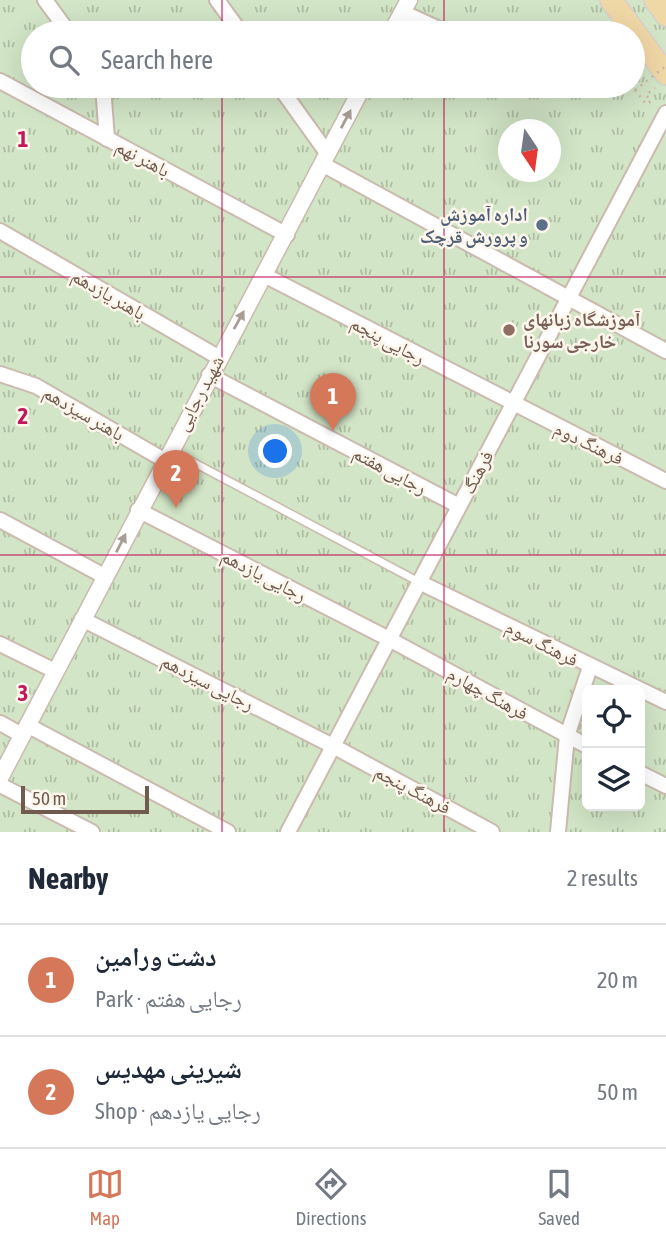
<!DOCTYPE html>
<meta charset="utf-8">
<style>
body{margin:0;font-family:"Asap Condensed","Noto Naskh Arabic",sans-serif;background:#f2f2f3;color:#1f2937}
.controls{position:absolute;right:21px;bottom:21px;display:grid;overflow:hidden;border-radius:10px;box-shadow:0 7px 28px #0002}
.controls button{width:63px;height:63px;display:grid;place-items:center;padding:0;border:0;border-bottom:2px solid #e0e1e3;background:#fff;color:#1f2937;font:35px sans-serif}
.compass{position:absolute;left:498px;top:119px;width:63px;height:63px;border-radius:50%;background:#fff;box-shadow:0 7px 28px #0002;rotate:167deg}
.scale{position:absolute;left:21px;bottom:18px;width:128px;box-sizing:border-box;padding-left:7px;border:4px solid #705b4e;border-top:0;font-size:19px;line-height:24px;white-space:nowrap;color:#705b4e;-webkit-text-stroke:5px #fdf6ec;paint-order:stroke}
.you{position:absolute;left:276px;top:452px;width:24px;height:24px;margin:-18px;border:5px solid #fff;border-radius:50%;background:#1a73e8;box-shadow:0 0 0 10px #1a73e833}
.badge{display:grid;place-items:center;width:46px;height:46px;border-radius:50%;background:#d57859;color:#fff;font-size:23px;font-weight:700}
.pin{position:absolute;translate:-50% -58px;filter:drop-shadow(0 2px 4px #0008)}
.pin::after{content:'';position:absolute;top:37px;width:24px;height:21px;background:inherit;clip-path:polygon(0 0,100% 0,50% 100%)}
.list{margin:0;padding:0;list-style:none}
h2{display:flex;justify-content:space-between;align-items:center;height:91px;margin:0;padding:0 28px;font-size:30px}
h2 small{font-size:23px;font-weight:400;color:#747a83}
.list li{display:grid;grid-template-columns:46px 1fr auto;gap:21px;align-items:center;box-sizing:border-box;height:112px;padding:0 28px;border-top:2px solid #e0e1e3}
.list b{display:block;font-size:26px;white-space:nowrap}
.list p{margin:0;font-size:23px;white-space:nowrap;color:#747a83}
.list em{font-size:23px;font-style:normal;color:#747a83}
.icon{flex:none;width:38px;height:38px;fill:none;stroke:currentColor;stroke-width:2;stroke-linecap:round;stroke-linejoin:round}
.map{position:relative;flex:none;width:666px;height:832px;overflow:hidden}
.search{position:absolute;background:#fff;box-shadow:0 7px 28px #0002;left:21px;right:21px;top:21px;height:77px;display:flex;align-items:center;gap:18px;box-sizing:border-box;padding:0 24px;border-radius:38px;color:#747a83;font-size:26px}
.sheet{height:315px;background:#fff}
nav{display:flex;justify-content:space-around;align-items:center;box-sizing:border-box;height:98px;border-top:2px solid #e0e1e3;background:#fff;font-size:19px;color:#747a83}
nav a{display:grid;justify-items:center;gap:4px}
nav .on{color:#d57859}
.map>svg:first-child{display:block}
</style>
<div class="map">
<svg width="666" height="832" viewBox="0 0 666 832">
<defs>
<pattern id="park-tufts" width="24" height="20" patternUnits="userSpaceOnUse" patternTransform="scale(1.75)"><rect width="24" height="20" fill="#d2e5c6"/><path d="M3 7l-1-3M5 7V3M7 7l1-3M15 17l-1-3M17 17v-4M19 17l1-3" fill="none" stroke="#afbda3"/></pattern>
</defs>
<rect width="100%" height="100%" fill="#f9f2e6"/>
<path fill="url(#park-tufts)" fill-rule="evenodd" d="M0,0H666V832H0ZM33,33H633V86H33ZM508,130H550V172H508ZM587,690H640V806H587Z"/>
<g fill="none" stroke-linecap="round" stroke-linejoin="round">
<g stroke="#cabbae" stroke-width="10">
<polyline id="service" points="170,450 419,582"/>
</g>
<g stroke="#cabbae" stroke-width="18">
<g id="minor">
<polyline points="45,0 69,33"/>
<polyline points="217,0 241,33"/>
<polyline points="402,12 448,33"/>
<polyline points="0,81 287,235"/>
<polyline points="103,86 107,139"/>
<polyline points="279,86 327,153"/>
<polyline points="322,164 666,351"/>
<polyline points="0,231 218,357"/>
<polyline points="264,275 666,481"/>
<polyline points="0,374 36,386 164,460"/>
<polyline points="209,375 459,506"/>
<polyline points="138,510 389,639 587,746"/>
<polyline points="0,520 104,576"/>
<polyline points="419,582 666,702"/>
<polyline points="82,619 333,746 492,832"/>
<polyline points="0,644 55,671"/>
<polyline points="0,723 22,735"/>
<polyline points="27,725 228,832"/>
<polyline points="640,773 666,786"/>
<polyline points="0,785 92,832"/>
<polyline points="288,832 666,113"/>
<polyline points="558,832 567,736 590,667"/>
</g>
</g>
<g stroke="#cabbae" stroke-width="19">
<g id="tertiary">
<polyline points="391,33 409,0"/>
<polyline points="0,778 363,86"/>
</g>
</g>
<g stroke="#d7d1cd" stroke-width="24">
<g id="primary">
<polyline points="611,0 666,74"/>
<polyline points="655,0 666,15"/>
</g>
</g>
<polyline stroke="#d0b6a4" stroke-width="2.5" stroke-dasharray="2 5" stroke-linecap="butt" points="635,90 646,104 651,101 646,95 655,88"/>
<use href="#service" stroke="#fff" stroke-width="7"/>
<use href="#minor" stroke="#fff" stroke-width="14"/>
<use href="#tertiary" stroke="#fff" stroke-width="16"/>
<use href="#primary" stroke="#f0d7a6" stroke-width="21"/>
<polyline stroke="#d0b6a4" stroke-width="2.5" stroke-dasharray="2 5" stroke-linecap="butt" points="635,90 666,66"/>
</g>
<defs><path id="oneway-solid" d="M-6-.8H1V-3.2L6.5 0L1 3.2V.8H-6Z" transform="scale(1.75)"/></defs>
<g fill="#a99d95">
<use href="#oneway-solid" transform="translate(346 119) rotate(-62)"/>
<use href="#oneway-solid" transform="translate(239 320) rotate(-61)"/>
<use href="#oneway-solid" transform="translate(121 543) rotate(-63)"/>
</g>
<path fill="none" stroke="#c2185b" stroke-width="2" stroke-opacity="0.55" d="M222,0V33M444,0V33M222,86V832M444,86V832M0,277H666M0,555H666"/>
<circle fill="#5c6f8a" stroke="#fdf6ec" stroke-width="2.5" cx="542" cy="225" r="7"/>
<circle fill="#8d6e63" stroke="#fdf6ec" stroke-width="2.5" cx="509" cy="330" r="7"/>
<g text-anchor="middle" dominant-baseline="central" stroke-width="5" stroke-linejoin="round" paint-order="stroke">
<g font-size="19" fill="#705b4e" stroke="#fdf6ec">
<text transform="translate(143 158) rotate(28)">باهنر نهم</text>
<text transform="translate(109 294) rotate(30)">باهنر یازدهم</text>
<text transform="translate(388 340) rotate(28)">رجایی پنجم</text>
<text transform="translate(199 393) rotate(-62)">شهید رجایی</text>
<text transform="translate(84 413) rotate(30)">باهنر سیزدهم</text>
<text transform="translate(589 443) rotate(26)">فرهنگ دوم</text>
<text transform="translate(390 470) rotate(28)">رجایی هفتم</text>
<text transform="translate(477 472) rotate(-62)">فرهنگ</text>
<text transform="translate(264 575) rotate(27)">رجایی یازدهم</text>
<text transform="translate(542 643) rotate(27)">فرهنگ سوم</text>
<text transform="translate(208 682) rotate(27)">رجایی سیزدهم</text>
<text transform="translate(488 693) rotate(29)">فرهنگ چهارم</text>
<text transform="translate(413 789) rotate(28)">فرهنگ پنجم</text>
</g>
<g font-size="19" font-weight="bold" fill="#4e5e75" stroke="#fdf6ec" text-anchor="end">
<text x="528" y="214">اداره آموزش<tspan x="528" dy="22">و پرورش قرچک</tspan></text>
</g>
<g font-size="19" font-weight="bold" fill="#785e54" stroke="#fdf6ec" text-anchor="start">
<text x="523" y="319">آموزشگاه زبانهای<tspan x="523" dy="22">خارجی سورنا</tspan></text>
</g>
</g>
<g font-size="23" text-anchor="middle" font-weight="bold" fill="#c2185b" stroke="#fdf6ec" stroke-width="5" stroke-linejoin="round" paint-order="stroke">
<text x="23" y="147">1</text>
<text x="23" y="424">2</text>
<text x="23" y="701">3</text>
</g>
</svg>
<div class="controls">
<button><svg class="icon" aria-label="locate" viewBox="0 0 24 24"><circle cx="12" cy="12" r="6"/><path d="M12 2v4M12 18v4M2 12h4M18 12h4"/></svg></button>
<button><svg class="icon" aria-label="layers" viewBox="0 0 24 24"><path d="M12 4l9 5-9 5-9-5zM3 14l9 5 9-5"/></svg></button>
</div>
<svg class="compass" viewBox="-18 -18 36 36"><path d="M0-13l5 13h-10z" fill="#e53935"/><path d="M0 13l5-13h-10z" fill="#747a83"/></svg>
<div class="scale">50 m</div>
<div class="you"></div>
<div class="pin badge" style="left:333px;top:431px">1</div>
<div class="pin badge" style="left:176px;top:508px">2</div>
<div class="search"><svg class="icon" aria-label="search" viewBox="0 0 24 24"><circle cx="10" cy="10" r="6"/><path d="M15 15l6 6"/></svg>Search here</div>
</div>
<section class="sheet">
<h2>Nearby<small>2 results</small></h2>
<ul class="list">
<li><span class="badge">1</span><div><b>دشت ورامین</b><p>Park · رجایی هفتم</p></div><em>20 m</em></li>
<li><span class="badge">2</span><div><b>شیرینی مهدیس</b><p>Shop · رجایی یازدهم</p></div><em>50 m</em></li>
</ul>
</section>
<nav>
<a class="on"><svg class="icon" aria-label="map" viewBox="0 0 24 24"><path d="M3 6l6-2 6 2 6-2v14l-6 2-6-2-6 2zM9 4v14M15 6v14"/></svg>Map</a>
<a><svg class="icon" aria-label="directions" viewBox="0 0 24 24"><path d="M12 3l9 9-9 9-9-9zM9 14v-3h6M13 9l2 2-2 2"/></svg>Directions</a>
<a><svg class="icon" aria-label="saved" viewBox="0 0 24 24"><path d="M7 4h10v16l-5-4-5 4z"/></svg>Saved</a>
</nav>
